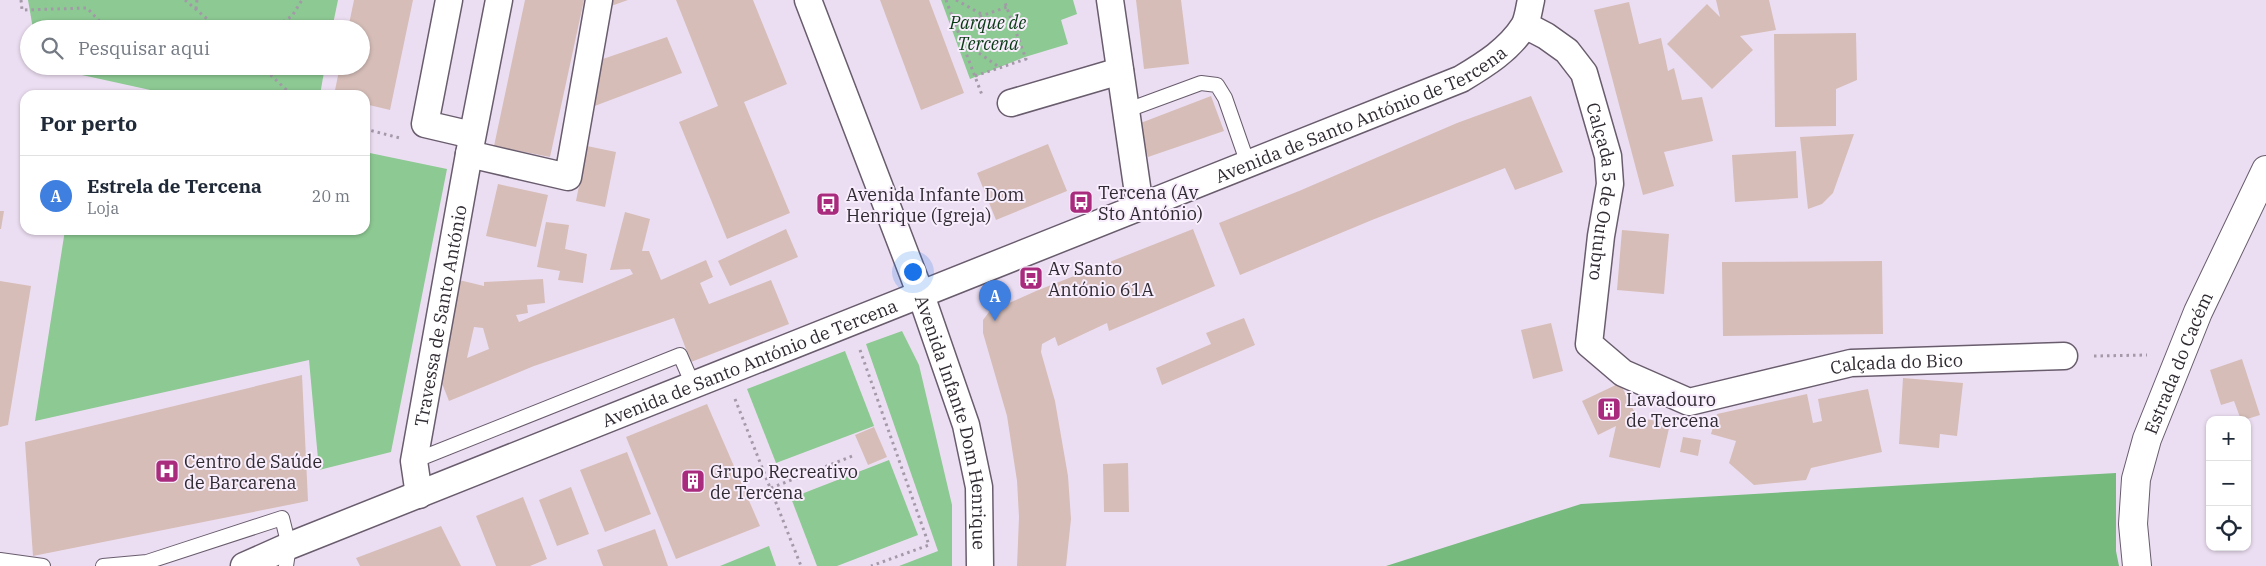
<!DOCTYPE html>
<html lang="pt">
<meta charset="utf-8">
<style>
body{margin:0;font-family:"IBM Plex Serif",serif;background:#f6f6f7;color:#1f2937}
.controls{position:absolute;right:15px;bottom:15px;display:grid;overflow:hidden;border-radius:10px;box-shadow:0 1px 4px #0004}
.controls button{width:45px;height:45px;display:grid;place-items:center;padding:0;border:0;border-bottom:1px solid #e0e1e3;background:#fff;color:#1f2937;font:25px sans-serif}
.you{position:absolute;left:912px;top:271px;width:18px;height:18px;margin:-12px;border:4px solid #fff;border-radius:50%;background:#1a73e8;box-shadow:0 0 0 8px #1a73e833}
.badge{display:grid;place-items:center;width:32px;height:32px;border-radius:50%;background:#7c3aed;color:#fff;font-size:16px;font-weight:700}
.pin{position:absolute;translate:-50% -41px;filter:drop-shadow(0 1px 2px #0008)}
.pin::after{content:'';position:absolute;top:26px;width:18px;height:15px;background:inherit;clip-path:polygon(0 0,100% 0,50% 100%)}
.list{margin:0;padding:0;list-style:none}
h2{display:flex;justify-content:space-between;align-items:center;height:65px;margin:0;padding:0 20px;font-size:21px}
h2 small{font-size:16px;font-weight:400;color:#747a83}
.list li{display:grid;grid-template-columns:32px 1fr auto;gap:15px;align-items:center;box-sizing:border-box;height:80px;padding:0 20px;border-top:1px solid #e0e1e3}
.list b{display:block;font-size:19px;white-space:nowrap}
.list p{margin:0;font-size:16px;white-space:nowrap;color:#747a83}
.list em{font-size:16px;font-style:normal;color:#747a83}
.icon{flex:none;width:28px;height:28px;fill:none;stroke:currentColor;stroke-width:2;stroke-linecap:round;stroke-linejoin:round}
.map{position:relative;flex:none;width:2266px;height:566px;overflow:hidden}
.search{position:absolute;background:#fff;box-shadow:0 1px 4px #0004;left:20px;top:20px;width:350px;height:55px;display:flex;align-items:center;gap:12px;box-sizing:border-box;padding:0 18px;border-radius:28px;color:#747a83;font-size:19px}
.panel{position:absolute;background:#fff;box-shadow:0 1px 4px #0004;left:20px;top:90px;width:350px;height:145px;border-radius:15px}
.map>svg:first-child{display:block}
</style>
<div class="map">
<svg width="2266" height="566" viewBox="0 0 2266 566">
<rect width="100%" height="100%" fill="#ecdef2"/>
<g fill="#8dc993">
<polygon points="28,0 338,0 332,29 33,29"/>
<polygon points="941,0 1073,0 1077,14 1061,20 1068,44 1025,57 970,79"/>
<polygon points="41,66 325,66 320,95 173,95"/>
<polygon points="365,152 447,169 391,452 319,470 309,360 35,421 65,230 365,230"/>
<polygon points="902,331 919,365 952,505 952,566 899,566 938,551 866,344"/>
<polygon points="845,351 874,426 776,463 747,389"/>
<polygon points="889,460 918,535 837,566 817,566 791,498"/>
<polygon points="769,546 776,566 720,566"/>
</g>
<polygon fill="#76ba7e" points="2116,473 2116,551 2119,566 1386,566 1581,504"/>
<g fill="#d6bdb8" fill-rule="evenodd">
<polygon points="354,0 413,0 390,110 365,104 365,95 334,95 340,66 361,66 361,29 348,29"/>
<polygon points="525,0 584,0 550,157 494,146"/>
<polygon points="612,0 628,0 611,6"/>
<polygon points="676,0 753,0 787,84 744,102 790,213 727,239 679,122 718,106"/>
<polygon points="880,0 929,0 964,93 921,110"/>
<polygon points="1136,0 1181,0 1189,64 1144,69"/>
<polygon points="1716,0 1769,0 1776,30 1740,36 1753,50 1712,89 1667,44 1707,4 1720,17"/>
<polygon points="1629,2 1639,44 1661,38 1668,71 1674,68 1682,100 1702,97 1713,141 1664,152 1674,186 1643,195 1594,10"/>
<polygon points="1856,33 1857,80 1836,89 1836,126 1775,127 1774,34"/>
<polygon points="667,37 682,73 592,107 597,61"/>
<polygon points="1211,96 1224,131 1148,157 1138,124"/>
<polygon points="1531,96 1563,172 1515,190 1505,168 1372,220 1240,275 1219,223 1299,191 1457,123"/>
<polygon points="1854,134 1833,193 1822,204 1808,209 1800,137"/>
<polygon points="1048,144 1067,191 996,220 977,173"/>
<polygon points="587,146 616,152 605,207 576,201"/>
<polygon points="1796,151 1798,198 1735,202 1732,155"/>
<polygon points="498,184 548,195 536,247 486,236"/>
<polygon points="0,211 4,211 1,229 0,229"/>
<path d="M625,212L650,219L642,251H649L661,280L706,260L713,277L700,283L709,304L771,280L789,324L691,362L674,318L534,366L449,401L437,371L459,280L484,286V282L543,279L545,303L527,305L528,313L516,315L519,322L633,274L630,269L610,270ZM474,327L483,328L489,349L467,358Z"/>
<polygon points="546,222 569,225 565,249 587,254 583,283 558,280 560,271 537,267"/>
<polygon points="786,229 798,257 730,286 718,261"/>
<polygon points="1193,229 1215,286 1109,331 1107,323 1058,346 1055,337 1042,344 1041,352 1055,401 1068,476 1071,519 1066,566 1017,566 1019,517 1017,481 1007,416 983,333 983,320 989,312 1036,291"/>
<polygon points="1622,230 1669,234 1664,294 1617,290"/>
<polygon points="1882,261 1883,334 1723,336 1722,262"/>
<polygon points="0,281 31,286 8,425 0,427"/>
<polygon points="1244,318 1255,345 1162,385 1156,368 1211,344 1206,333"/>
<polygon points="1551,323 1563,371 1533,379 1521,330"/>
<polygon points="2242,359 2260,415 2244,420 2241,420 2234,401 2221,405 2210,370"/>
<polygon points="302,375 308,501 33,556 25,442"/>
<polygon points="1903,378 1963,383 1957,436 1940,434 1939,448 1899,444"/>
<polygon points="1620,383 1637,417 1670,424 1660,468 1609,457 1616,426 1598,435 1582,401"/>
<polygon points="1868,389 1882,452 1811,468 1806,480 1754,485 1729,463 1736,441 1711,434 1717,414 1807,394 1813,423 1822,421 1818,399"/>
<polygon points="707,404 760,526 676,559 626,437"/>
<polygon points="874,427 887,457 868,465 855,435"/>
<polygon points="1683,437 1701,440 1698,456 1680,452"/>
<polygon points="627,452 651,514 605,532 580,470"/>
<polygon points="1128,463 1129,512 1104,512 1103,464"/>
<polygon points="571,487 589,534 557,546 539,500"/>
<polygon points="523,497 547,559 530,566 496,566 476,516"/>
<polygon points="441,526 461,566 360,566 356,558"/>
<polygon points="655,529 668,566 603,566 597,550"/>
</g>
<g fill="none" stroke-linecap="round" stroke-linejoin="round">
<g stroke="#685c6d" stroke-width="16">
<g id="lane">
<polyline points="1125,111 1201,83 1217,85 1225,98 1248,164"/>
<polyline points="414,461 680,355 693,385"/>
<polyline points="0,560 43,566"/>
<polyline points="103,566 147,562 282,518 289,546 286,566"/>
</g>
</g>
<g stroke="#685c6d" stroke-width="29">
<g id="street">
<polyline points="449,0 425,124 472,135"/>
<path id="s1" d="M808,0L921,295L966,425L979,487L980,566"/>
<polyline points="1110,0 1140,207"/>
<path id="s2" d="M1525,25L1546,36L1567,51L1584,73L1608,156L1610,184L1601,236L1589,344L1623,373L1689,402L1851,363L2064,356"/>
<polyline points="1011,103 1120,71"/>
<polyline points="469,154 568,177 599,0"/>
<path id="s3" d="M419,495L414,461L469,154L499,0"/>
<path id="s4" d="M244,566L289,546L1461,79C1484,65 1509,50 1524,26C1528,19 1529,8 1531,0"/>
</g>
</g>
<g stroke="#685c6d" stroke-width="30">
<g id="secondary">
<path id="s5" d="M2137,566L2133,524L2136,479L2147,439L2198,312L2266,170"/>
</g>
</g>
<g stroke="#a399a8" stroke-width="3" stroke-dasharray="2.5 4" stroke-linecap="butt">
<polyline points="21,0 22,10 87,8 107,29"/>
<polyline points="185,0 219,29"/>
<polyline points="946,0 982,95"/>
<polyline points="956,0 983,15"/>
<polyline points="196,9 197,0"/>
<polyline points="955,25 1007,7"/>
<polyline points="132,29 148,26 151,29"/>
<polyline points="272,29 292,16 302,0"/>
<polyline points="963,42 999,67"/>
<polyline points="261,66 292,95"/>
<polyline points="975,76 1026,59 1004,0"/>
<polyline points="365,129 400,138"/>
<polyline points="860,350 929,545 871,566"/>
<polyline points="2094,356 2147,355"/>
<polyline points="735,399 801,566"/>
<polyline points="771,488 855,455"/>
</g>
<use href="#lane" stroke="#fff" stroke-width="14"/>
<use href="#street" stroke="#fff" stroke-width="26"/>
<use href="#secondary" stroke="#fff" stroke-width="28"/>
</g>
<defs>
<g id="bus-square" transform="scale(1.25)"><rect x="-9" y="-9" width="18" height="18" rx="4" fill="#a82b7d" stroke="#f8edfc"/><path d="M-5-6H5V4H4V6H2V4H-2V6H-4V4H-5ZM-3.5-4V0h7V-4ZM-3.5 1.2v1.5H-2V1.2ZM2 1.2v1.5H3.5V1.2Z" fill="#fff"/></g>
<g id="building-square" transform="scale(1.25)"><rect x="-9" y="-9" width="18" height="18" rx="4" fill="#a82b7d" stroke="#f8edfc"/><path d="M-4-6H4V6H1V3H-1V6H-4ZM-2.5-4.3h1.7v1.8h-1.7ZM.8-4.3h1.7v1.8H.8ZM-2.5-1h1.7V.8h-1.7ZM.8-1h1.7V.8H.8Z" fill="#fff"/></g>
<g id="hospital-square" transform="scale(1.25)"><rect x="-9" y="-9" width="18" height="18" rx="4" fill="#a82b7d" stroke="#f8edfc"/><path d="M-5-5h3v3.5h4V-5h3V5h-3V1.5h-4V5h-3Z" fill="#fff"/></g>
</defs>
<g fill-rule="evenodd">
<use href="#bus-square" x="1081" y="202"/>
<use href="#bus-square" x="828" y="204"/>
<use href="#bus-square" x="1031" y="278"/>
<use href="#building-square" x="1609" y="409"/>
<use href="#hospital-square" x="167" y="471"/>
<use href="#building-square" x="693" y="481"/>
</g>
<g text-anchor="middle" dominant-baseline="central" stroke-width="4" stroke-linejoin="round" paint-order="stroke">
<g font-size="18" font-style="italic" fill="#083b14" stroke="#f8edfc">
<text x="988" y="22">Parque de<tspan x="988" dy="21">Tercena</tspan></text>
</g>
<g font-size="18" fill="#302b32" stroke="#f8edfc">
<text stroke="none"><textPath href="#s4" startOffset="1205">Avenida de Santo António de Tercena</textPath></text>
<text stroke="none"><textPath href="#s2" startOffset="199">Calçada 5 de Outubro</textPath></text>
<text stroke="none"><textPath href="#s3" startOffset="182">Travessa de Santo António</textPath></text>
<text stroke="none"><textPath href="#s4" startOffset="545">Avenida de Santo António de Tercena</textPath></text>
<text stroke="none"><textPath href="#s5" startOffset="211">Estrada do Cacém</textPath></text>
<text stroke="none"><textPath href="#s2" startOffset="682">Calçada do Bico</textPath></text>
<text stroke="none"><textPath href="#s1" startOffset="448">Avenida Infante Dom Henrique</textPath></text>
</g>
<g font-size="18" fill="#302b32" stroke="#f8edfc" text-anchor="start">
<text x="1098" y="192">Tercena (Av<tspan x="1098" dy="21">Sto António)</tspan></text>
<text x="846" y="194">Avenida Infante Dom<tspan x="846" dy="21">Henrique (Igreja)</tspan></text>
<text x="1048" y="268">Av Santo<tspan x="1048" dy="21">António 61A</tspan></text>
<text x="1626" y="399">Lavadouro<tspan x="1626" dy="21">de Tercena</tspan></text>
<text x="184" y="461">Centro de Saúde<tspan x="184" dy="21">de Barcarena</tspan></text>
<text x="710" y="471">Grupo Recreativo<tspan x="710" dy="21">de Tercena</tspan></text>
</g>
</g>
</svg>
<div class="controls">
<button>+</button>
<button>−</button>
<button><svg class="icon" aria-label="locate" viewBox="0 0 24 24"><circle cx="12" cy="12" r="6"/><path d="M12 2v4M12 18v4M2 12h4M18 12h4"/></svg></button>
</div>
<div class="you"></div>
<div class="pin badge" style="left:995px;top:321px;background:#3f7fe0">A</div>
<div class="search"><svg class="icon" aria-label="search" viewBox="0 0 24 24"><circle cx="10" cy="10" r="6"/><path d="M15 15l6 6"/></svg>Pesquisar aqui</div>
<section class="panel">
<h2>Por perto<small></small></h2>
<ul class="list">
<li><span class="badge" style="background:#3f7fe0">A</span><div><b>Estrela de Tercena</b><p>Loja</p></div><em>20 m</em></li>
</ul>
</section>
</div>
